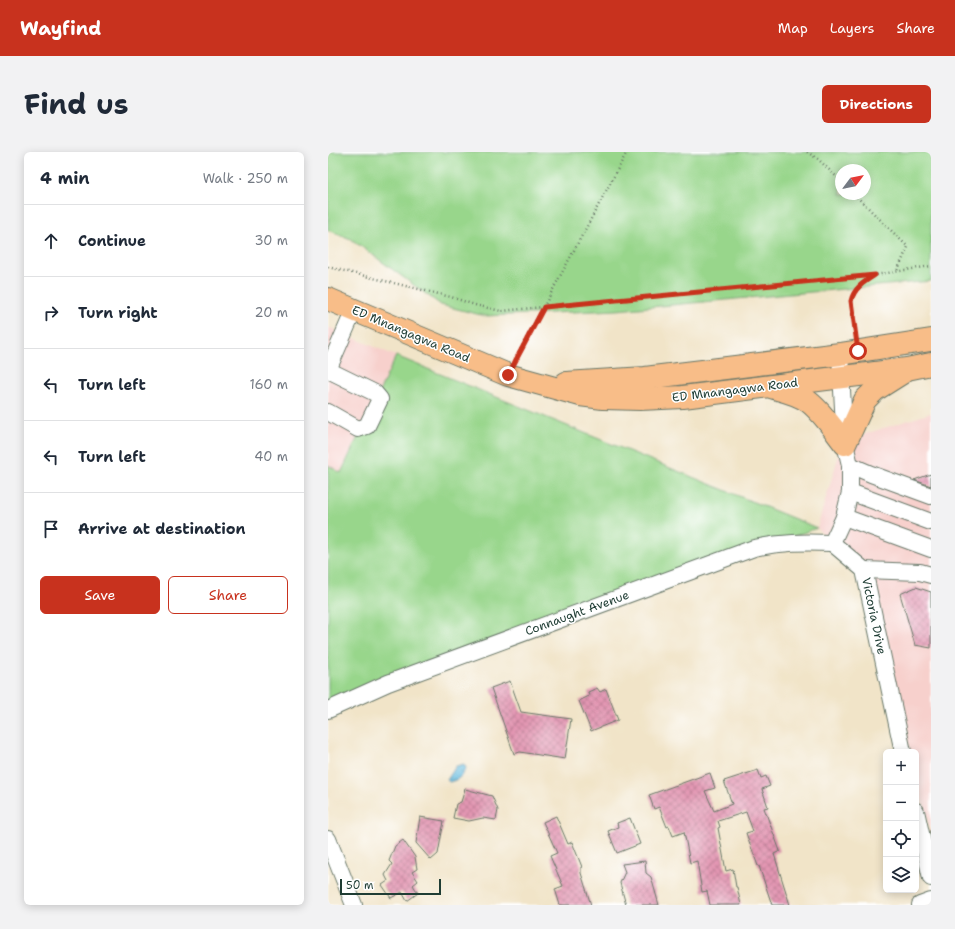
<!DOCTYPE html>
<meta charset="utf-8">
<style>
body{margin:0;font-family:"Shantell Sans",sans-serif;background:#f2f2f3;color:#1f2937}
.controls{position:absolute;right:12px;bottom:12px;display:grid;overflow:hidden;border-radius:6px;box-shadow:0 2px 10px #0003}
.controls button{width:36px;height:36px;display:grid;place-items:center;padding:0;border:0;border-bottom:1px solid #e0e1e3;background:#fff;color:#1f2937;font:20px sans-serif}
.compass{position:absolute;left:507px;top:12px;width:36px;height:36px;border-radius:50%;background:#fff;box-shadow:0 2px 10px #0003;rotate:58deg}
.scale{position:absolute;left:12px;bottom:10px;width:101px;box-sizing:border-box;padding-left:4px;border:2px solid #1f3d34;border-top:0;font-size:11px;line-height:14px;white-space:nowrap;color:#1f3d34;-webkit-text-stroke:3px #fff;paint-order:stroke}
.stop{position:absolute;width:12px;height:12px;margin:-9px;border:3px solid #c8321e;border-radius:50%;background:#fff}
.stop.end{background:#c8321e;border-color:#fff;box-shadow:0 1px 4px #0008}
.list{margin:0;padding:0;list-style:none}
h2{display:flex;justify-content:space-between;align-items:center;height:52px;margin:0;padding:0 16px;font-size:17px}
h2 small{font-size:13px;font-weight:400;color:#747a83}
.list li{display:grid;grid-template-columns:26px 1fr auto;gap:12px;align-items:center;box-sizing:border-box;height:72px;padding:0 16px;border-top:1px solid #e0e1e3}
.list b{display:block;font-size:15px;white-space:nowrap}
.list em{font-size:13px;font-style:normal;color:#747a83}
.actions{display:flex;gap:8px;padding:12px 16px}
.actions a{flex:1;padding:9px 0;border:1px solid #c8321e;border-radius:6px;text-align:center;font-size:14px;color:#c8321e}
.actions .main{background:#c8321e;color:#fff}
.icon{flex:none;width:22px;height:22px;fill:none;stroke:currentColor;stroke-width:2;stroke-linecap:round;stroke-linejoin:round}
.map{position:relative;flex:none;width:603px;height:753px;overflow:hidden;border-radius:6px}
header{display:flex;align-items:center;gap:24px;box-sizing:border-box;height:56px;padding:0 20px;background:#c8321e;color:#fff}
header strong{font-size:19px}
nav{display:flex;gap:22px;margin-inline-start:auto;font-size:14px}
.intro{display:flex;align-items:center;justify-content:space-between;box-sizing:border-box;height:96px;padding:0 24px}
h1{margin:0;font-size:28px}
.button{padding:10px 18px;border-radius:6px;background:#c8321e;color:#fff;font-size:14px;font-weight:700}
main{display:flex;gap:24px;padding:0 24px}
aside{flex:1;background:#fff;border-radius:6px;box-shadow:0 2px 10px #0003}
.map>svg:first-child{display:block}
</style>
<header>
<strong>Wayfind</strong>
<nav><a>Map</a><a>Layers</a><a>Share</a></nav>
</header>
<div class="intro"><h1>Find us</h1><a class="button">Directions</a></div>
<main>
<aside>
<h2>4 min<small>Walk · 250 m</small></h2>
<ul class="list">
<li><svg class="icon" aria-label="ahead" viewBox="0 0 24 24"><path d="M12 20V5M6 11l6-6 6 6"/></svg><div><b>Continue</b></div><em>30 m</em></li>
<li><svg class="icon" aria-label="right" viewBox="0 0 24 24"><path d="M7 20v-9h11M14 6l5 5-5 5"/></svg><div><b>Turn right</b></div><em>20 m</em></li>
<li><svg class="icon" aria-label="left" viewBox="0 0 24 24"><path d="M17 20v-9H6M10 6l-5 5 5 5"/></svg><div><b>Turn left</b></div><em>160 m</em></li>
<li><svg class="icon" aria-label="left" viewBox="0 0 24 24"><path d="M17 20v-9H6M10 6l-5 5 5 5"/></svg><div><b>Turn left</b></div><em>40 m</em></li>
<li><svg class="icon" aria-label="arrive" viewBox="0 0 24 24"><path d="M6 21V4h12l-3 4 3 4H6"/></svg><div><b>Arrive at destination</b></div></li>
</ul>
<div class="actions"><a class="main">Save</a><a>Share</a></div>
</aside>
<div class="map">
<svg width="603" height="753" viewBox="0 0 603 753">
<defs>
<pattern id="water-ripples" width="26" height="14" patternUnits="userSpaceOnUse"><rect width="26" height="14" fill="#5eb7db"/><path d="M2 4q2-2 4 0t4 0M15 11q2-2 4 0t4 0" fill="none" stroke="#4d96b2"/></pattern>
<pattern id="building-cross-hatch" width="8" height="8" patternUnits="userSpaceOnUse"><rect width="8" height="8" fill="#e396b2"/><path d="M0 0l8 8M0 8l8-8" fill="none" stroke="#b77c92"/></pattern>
</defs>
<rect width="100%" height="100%" fill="#fff"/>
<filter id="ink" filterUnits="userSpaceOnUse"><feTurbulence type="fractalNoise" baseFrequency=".025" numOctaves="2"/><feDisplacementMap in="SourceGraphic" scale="8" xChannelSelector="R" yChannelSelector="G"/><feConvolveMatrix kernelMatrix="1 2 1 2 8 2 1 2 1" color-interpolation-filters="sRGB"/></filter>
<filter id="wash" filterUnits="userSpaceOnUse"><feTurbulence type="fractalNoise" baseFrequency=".012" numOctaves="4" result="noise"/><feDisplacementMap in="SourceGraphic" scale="16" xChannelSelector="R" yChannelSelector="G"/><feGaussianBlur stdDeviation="0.9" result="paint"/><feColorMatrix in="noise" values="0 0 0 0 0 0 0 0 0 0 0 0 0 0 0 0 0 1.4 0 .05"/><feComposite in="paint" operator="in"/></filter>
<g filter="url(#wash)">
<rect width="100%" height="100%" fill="#f1e4c8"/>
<g fill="#f7d0cc">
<polygon points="0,175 68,204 12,321 0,313"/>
<polygon points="603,261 603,682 588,624 588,600 582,600 540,435 489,376 515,289"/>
</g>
<g fill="#98d68b" stroke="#5c8a60" fill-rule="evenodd">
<path d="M0,0H603V129L289,158L157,164L113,153L23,87L0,78ZM513,18H537V42H513Z"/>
<polygon points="68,204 489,376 135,502 0,554 0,313 13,321"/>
</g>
<path fill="url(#water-ripples)" stroke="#3e7a88" d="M136,612L138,616C134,625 130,628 121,630L119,628L128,614Z"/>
<g id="blocks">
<g fill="url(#building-cross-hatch)">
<polygon points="603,322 603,334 586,328"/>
<polygon points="588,435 603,440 603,496 587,493 572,442"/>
<polygon points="182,529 193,560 243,567 237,607 192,600 186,602 163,536"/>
<polygon points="269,536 272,540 278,537 290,568 263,579 251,549 261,544 260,540"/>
<polygon points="430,618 433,626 438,624 442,634 434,637 440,655 436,656 452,699 446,702 462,753 444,753 431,714 430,714 418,681 425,679 418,660 390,669 392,675 390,676 398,719 405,717 408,735 409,735 413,753 382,753 379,739 374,740 369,709 362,711 356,680 345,684 341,674 339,675 331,655 326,657 321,643 382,621 387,636 377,639 386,659 404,652 396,629"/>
<polygon points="137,637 164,644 170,658 168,668 155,666 141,669 125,666 128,652 133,650"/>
<polygon points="228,664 240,692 244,690 254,715 253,715 253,721 263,753 232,753 227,737 235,734 222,704 229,701 215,670"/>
<polygon points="92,665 116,669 110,702 103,708 88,691"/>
<polygon points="302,666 312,692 289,701 280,679 290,675 289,671"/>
<polygon points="75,688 87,705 89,717 84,720 90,729 85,733 90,741 79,749 74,740 63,746 54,733 60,729 57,723 64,712 61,709 67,694"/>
<polygon points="317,709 318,721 323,725 331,753 298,753 292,731 297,720 294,712"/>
</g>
</g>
</g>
<g filter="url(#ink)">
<use href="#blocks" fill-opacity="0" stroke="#687768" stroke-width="1"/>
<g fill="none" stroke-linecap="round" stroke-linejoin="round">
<g stroke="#687768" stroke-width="18">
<g id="minor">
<polyline points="512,202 517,292 522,313 522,340 516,365 504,391 536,418 575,600"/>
<polyline points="0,218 47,241 52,247 39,274 30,277 0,260"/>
<polyline points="0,218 26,158"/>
<polyline points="522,313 543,322 603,344"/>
<polyline points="522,340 603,370"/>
<polyline points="516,365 603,397"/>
<polyline points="536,418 592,420 603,423"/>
<path d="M0,558L60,531L426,396C453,390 477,390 504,391"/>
<polyline points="588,659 603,726"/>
<polyline points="0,687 26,753"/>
<polyline points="592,753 603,749"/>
</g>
</g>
<g stroke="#687768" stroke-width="24">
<g id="highway">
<polyline points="0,147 180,223 252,243 275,246 312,247 355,245 579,217 603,212"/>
<polyline points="238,231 317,226 512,202 603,188"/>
<path d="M446,236C457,239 471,242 481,250C495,261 506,278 517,292L537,248L547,238L574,221"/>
</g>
</g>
<g stroke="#687768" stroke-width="2.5" stroke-dasharray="1 3" stroke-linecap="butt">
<polyline points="479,0 490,7 513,29"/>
<polyline points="526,42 580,95 569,119"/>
<polyline points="0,115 123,145 147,153 173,159 547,123 603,114"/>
<path d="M528,182C523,149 516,144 546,123"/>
<polyline points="187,208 299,0"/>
</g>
<use href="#minor" stroke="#fff" stroke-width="16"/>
<use href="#highway" stroke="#f8bd88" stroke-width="22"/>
</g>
</g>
<g fill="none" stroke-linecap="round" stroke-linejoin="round" filter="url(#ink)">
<path stroke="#c8321e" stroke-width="5" d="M180,223L216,155L547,123C536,130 526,136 523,149L530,199"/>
</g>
<g text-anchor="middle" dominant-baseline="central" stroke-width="3" stroke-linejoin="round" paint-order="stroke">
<g font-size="12" fill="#1f3d34" stroke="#fff">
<text transform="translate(83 182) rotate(23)">ED Mnangagwa Road</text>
<text transform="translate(407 238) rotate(-7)">ED Mnangagwa Road</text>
<text transform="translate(249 461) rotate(-20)">Connaught Avenue</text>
<text transform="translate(546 464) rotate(78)">Victoria Drive</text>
</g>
</g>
</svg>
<div class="controls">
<button>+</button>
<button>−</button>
<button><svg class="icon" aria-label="locate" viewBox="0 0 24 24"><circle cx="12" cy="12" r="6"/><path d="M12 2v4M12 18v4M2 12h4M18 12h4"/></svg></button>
<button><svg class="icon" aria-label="layers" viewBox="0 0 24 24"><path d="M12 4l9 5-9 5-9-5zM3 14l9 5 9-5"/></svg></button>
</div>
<svg class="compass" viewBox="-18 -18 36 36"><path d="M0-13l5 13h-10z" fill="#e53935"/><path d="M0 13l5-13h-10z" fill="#747a83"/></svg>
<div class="scale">50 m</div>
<div class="stop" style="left:530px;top:199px"></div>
<div class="stop end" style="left:180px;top:223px"></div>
</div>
</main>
